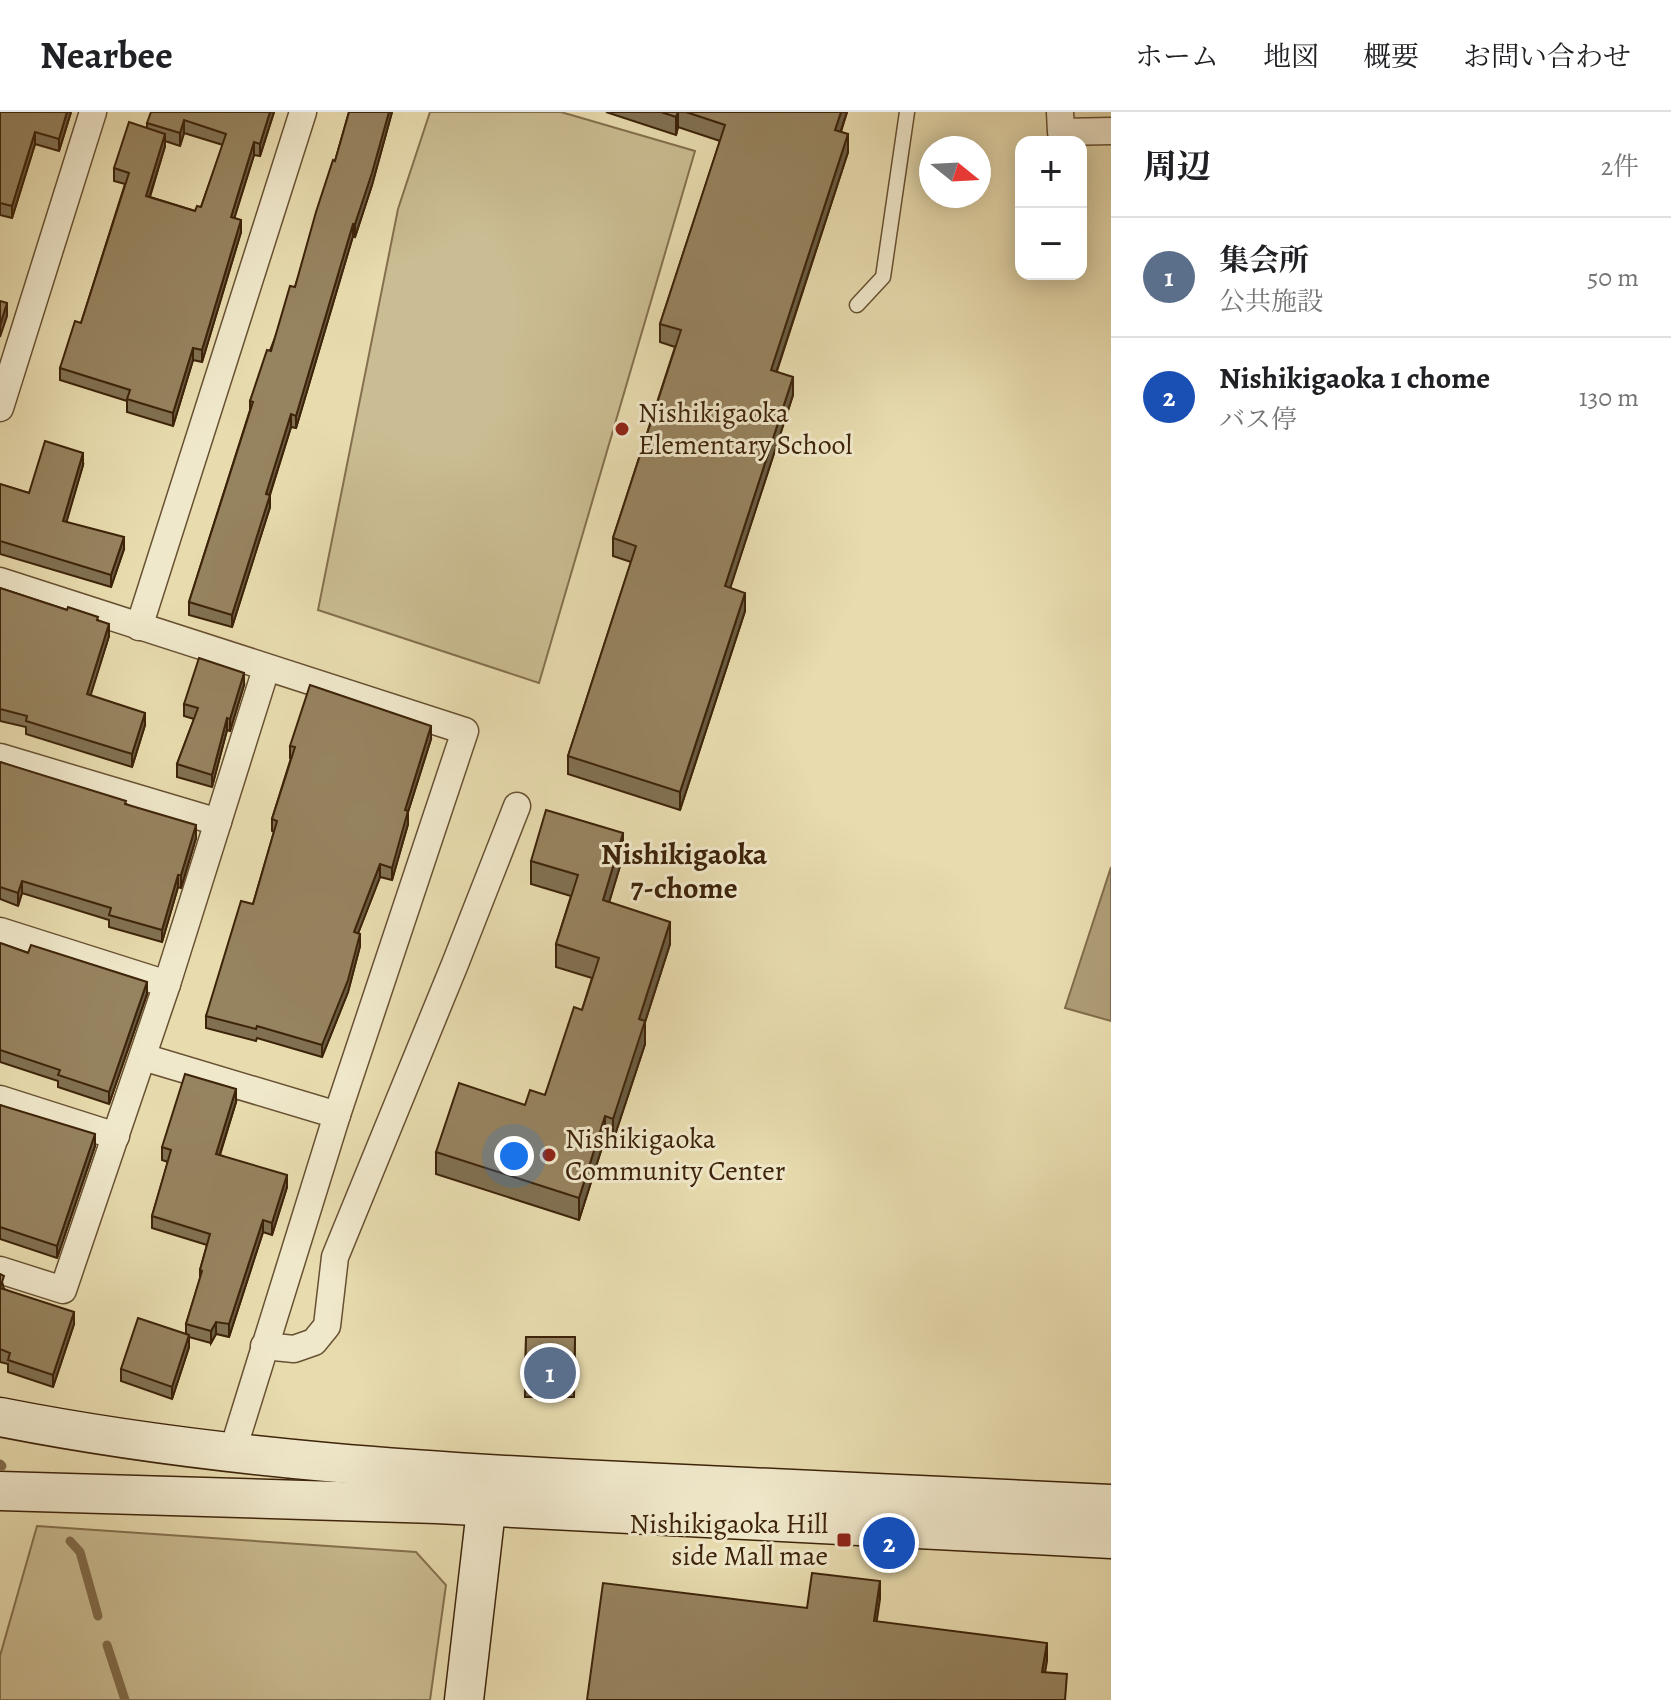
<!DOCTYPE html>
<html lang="ja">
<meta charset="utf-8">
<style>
body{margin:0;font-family:Alegreya,"Noto Serif JP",serif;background:#f6f6f6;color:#202124}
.controls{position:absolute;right:24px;top:24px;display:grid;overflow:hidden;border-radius:16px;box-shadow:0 4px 20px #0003}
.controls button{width:72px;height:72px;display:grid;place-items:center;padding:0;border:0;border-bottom:2px solid #e0e0e0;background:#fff;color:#202124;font:40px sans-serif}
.compass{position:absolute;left:919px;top:24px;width:72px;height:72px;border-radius:50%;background:#fff;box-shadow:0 4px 20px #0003;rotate:108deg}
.you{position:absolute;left:514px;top:1044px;width:28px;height:28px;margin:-20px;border:6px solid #fff;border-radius:50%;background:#1a73e8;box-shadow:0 0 0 12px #1a73e833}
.badge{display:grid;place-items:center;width:52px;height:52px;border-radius:50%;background:#1a73e8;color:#fff;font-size:26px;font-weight:700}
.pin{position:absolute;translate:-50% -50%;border:4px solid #fff;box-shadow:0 2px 8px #0006}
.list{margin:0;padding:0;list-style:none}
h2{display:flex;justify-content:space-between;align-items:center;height:104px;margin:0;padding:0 32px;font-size:34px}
h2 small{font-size:26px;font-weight:400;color:#757577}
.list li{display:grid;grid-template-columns:52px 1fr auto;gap:24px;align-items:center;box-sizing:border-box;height:120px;padding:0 32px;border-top:2px solid #e0e0e0}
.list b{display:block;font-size:30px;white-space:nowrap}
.list p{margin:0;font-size:26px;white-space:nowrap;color:#757577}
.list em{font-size:26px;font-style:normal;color:#757577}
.map{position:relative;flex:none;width:1111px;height:1588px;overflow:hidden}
header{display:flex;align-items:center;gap:48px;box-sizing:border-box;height:112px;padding:0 40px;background:#fff;border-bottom:2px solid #e0e0e0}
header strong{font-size:38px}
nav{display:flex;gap:44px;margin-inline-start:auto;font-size:28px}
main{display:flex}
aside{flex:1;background:#fff}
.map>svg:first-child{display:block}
</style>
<header>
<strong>Nearbee</strong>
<nav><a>ホーム</a><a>地図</a><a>概要</a><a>お問い合わせ</a></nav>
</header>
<main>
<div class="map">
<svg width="1111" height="1588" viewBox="0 0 1111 1588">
<rect width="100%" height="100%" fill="#e8dcaf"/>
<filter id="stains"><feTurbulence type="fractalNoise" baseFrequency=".0025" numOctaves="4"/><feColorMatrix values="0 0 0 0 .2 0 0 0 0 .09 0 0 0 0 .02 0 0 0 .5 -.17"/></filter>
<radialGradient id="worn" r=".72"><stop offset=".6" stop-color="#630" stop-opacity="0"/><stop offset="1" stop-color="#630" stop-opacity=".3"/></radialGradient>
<g fill="#cbbd93" stroke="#84704e" stroke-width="2">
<polygon points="430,0 561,0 695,39 539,571 318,498 398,97"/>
<polygon points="37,1414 416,1440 446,1473 430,1588 0,1588 0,1544"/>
</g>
<polygon fill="#ae9d77" stroke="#816c4b" stroke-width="2" points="1111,755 1111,909 1065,896"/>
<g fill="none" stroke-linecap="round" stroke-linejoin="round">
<g stroke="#816c4b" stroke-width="9">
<polyline points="0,1352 2,1354"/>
<polyline points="70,1429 80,1440 98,1504"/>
<polyline points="107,1533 125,1588"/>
</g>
<g stroke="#685132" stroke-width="17">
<polyline id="lane" points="857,193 883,165 907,0"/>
</g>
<g stroke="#685132" stroke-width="29">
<g id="street">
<polyline points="1060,0 1061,20 1111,19"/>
<polyline points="0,296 93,0"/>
<polyline points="0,469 465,619 337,1003 232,1341"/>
<polyline points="139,515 303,0"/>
<polyline points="0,645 218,710"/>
<polyline points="0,819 167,872"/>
<polyline points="143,945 337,1003"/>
<polyline points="0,987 116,1024"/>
<polyline points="0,1158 63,1178 167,872 266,557"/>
<polyline points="264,1234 294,1237 314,1230 327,1214 335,1145 455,852 517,694"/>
</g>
</g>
<g stroke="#3d2309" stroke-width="41">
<g id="secondary">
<path d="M0,1305C218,1348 441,1361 663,1371C812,1378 962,1385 1111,1392"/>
<polyline points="0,1379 437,1392 1111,1427"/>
<polyline points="464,1588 489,1372"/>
</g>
</g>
<use href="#lane" stroke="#f0e8cb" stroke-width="14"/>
<use href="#street" stroke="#f0e8cb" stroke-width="26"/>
<use href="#secondary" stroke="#f0e8cb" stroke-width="38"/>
</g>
<g fill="#817152" stroke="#3d2309" stroke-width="2" fill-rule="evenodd">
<polygon points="0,0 71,0 59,39 35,32 12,106 0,103"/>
<path d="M274,0L260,44L254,43L234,106L241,120L202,250L193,248L173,314L127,300V289L60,268V256L81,211L125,72L114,69V56L147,16V11ZM184,21L223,33L201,95L195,99L150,85L165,34V29L180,34Z"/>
<polygon points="349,0 392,0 372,73 355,125 353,124 296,316 291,315 270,383 270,395 232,515 189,503 189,490 250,298 250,289 295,175 335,49"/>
<polygon points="606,0 847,0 841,20 848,40 777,259 793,283 730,476 745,499 680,698 568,662 568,644 631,450 613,444 613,426 675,235 660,230 660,212 720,29 678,15 676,23"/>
<polygon points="83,353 66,410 124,437 111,475 0,442 0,372 29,381"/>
<polygon points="0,476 98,508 109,524 90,583 145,613 132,655 26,622 26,615 0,609"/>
<polygon points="244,573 230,619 227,618 212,675 177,665 177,652 194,607 184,604 184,592"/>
<polygon points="431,627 408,700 408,712 392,768 380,765 358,821 360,834 348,880 322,945 257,926 256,929 206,916 206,904 253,792 274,720 272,719 272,707 291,646 290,646 290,634"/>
<polygon points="0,650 126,692 196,726 181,776 178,775 162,830 109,815 109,808 22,781 18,794 0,787"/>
<polygon points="623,744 609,790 670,832 645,910 645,932 613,1029 605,1026 579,1108 436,1062 436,1040 545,983 582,898 592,866 556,855 556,832 571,784 531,772 531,749"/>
<polygon points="0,831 147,882 109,992 58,975 58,969 0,950"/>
<polygon points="236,990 220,1043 287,1075 272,1123 263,1120 229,1225 216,1222 211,1231 189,1225 189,1235 172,1287 121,1269 121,1257 186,1222 186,1212 200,1167 200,1158 207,1133 152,1116 152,1104 168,1050 162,1048 162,1035"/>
<polygon points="0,993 95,1034 57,1146 0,1127"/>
<polygon points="0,1162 4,1177 74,1212 53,1275 8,1260 8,1252 0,1250"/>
<polygon points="526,1225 575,1225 574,1285 525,1285"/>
</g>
<g fill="#695c42" stroke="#3d2309" stroke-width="2">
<polygon points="67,0 71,0 59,39 59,27"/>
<polygon points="270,0 274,0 260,44 260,32"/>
<polygon points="389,0 392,0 372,73 355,125 355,112"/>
<polygon points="678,0 678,15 676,23 676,5"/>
<polygon points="841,0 847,0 835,36 835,18"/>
<polygon points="184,8 184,21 180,34 180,21"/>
<polygon points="35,20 35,32 12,106 12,94"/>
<polygon points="165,22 165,34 146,96 146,84"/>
<polygon points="848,22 848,40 771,276 771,258"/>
<polygon points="254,30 254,43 231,117 231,105"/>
<polygon points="241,108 241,120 202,250 202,238"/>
<polygon points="353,112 353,124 296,316 296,304"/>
<polygon points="7,191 7,204 0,225 0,213"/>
<polygon points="193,236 193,248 173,314 173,301"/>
<polygon points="793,265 793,283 725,492 725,474"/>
<polygon points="291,302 291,315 266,394 266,382"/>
<polygon points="83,341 83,353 63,422 63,409"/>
<polygon points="270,383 270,395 232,515 232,503"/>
<polygon points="124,425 124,437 111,475 111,463"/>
<polygon points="745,481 745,499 680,698 680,680"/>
<polygon points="109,512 109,524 87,595 87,582"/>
<polygon points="244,561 244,573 230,619 230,607"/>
<polygon points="145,601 145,613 132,655 132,642"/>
<polygon points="227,606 227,618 212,675 212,663"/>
<polygon points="431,614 431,627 408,700 408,712 392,768 392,756 405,698"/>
<polygon points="196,713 196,726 181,776 181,763"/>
<polygon points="623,721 623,744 603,811 603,788"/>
<polygon points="380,752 380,765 354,832 354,820"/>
<polygon points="178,763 178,775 162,830 162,818"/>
<polygon points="22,769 22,781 18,794 18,781"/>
<polygon points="670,810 670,832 645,910 645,932 613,1029 613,1007 639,907"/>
<polygon points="360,822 360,834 348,880 322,945 322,933"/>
<polygon points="147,870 147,882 109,992 109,980"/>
<polygon points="236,977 236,990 216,1054 216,1042"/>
<polygon points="605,1004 605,1026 579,1108 579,1086"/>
<polygon points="95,1022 95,1034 57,1146 57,1134"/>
<polygon points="287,1063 287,1075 272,1123 272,1111"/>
<polygon points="263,1108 263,1120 229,1225 229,1212"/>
<polygon points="74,1200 74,1212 53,1275 53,1263"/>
<polygon points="216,1210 216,1222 211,1231 211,1219"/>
<polygon points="189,1223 189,1235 172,1287 172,1275"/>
<polygon points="880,1469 880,1487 874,1527 874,1509"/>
<polygon points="1047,1531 1047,1549 1042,1578 1042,1560"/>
</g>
<g fill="#96835f" stroke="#3d2309" stroke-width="2">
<polygon points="0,0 67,0 59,27 35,20 12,94 0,91"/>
<polygon points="151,0 270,0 260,32 254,30 231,105 241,108 202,238 193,236 173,301 127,287 130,278 60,256 75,209 81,211 129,61 114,56 129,10 165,22 146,84 195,99 197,94 201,95 226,22 184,8 180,21 147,11"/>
<polygon points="349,0 389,0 372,61 355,112 353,112 296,304 291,302 266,382 270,383 232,503 189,490 253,290 250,289 267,238 271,239 290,174 295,175 316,100 333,48 335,49"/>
<polygon points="661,0 678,0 676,5"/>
<polygon points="686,0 841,0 835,18 848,22 771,258 793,265 725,474 745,481 680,680 568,644 636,434 613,426 681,218 660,212 725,13"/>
<polygon points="0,189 7,191 0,213"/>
<polygon points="45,329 83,341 63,409 124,425 111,463 0,429 0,372 29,381"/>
<polygon points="0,476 67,498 68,495 98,505 97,508 109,512 87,582 145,601 132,642 26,609 27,604 0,597"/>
<polygon points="199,546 244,561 230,607 227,606 212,663 177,652 198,596 184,592"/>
<polygon points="310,573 431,614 405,698 408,699 392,756 380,752 354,820 360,822 348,868 322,933 257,914 256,917 206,904 241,789 253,792 277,709 272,707 295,635 290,634"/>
<polygon points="0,650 126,689 125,692 196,713 181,763 178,763 162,818 109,803 111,796 22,769 18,781 0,775"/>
<polygon points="546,698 623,721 603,788 670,810 639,907 645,909 613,1007 605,1004 579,1086 436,1040 459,971 525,993 530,978 545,983 574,895 582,898 599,846 556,832 578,763 531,749"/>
<polygon points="0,831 28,841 31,833 147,870 109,980 58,963 60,958 0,938"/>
<polygon points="185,962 236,977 216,1042 287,1063 272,1111 263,1108 229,1212 216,1210 211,1219 186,1212 202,1159 200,1158 210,1122 152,1104 171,1038 162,1035"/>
<polygon points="0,993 95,1022 57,1134 0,1115"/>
<polygon points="0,1162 4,1164 0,1176 74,1200 53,1263 8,1248 10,1241 0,1237"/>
<polygon points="138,1206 189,1223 172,1275 121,1257"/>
<polygon points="526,1225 575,1225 574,1273 525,1273"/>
<polygon points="812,1461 880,1469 874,1509 1047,1531 1042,1560 1067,1562 1065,1588 587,1588 603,1471 807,1496"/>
</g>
<g fill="#8f2418" stroke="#f0e8cb" stroke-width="3">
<circle cx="622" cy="317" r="8"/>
<circle cx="549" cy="1043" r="8"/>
<rect x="836" y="1420" width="16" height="16" rx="4"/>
</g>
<g text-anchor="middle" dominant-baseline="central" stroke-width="6" stroke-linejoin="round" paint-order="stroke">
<g font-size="28" fill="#3d2309" stroke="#f0e8cb" text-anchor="start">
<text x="638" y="301">Nishikigaoka<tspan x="638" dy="32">Elementary School</tspan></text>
<text x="565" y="1027">Nishikigaoka<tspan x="565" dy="32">Community Center</tspan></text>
<text x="828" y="1412" text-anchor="end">Nishikigaoka Hill<tspan x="828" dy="32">side Mall mae</tspan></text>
</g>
<g font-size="30" font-weight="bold" fill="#3d2309" stroke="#f0e8cb">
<text x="684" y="742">Nishikigaoka<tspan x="684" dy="34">7-chome</tspan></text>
</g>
</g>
<rect width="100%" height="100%" filter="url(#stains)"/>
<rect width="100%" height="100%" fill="url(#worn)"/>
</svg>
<div class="controls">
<button>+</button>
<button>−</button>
</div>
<svg class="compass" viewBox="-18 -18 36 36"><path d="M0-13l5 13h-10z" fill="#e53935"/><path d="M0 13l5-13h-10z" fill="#757577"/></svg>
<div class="you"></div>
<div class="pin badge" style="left:550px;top:1261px;background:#5c6f8a">1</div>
<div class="pin badge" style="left:889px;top:1431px;background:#1a4fb4">2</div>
</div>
<aside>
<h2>周辺<small>2件</small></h2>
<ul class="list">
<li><span class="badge" style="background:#5c6f8a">1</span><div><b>集会所</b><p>公共施設</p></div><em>50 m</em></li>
<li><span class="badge" style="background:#1a4fb4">2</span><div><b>Nishikigaoka 1 chome</b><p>バス停</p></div><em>130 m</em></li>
</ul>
</aside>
</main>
